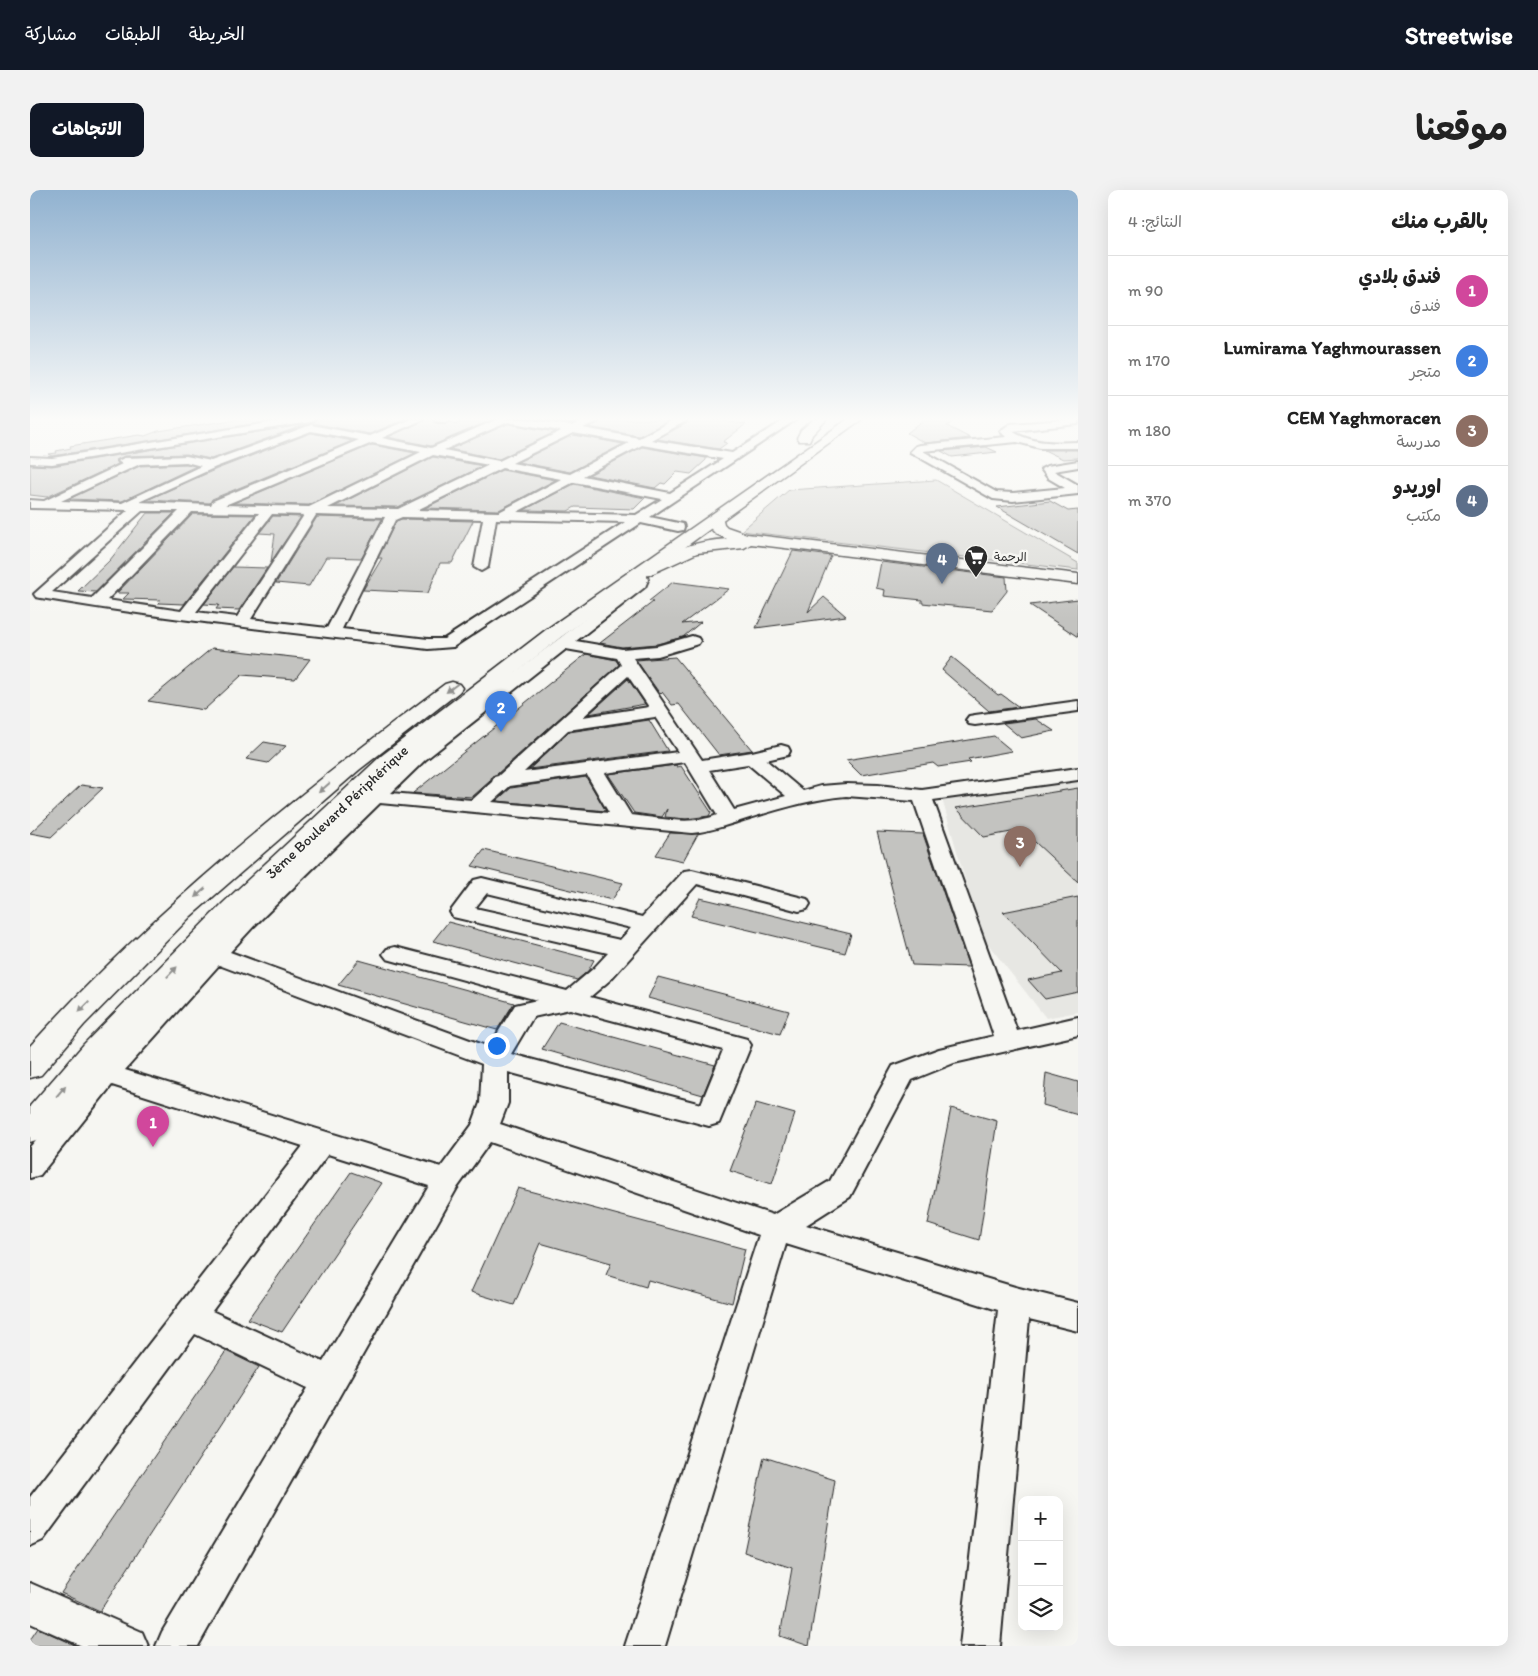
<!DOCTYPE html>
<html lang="ar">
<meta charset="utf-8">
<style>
body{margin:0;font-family:Itim,"Playpen Sans Arabic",sans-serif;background:#f2f2f2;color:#222;direction:rtl}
.controls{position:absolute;right:15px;bottom:15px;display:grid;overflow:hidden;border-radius:10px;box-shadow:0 5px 20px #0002}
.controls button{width:45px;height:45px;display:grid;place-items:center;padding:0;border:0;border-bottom:1px solid #e0e0e0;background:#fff;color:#222;font:25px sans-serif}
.you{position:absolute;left:466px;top:855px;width:18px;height:18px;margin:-12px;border:4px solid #fff;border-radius:50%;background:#1a73e8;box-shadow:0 0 0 8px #1a73e833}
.badge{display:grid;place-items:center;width:32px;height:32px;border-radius:50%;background:#111827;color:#fff;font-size:16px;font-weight:700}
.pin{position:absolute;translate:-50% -41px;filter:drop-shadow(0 1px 2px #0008)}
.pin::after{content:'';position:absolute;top:26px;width:18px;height:15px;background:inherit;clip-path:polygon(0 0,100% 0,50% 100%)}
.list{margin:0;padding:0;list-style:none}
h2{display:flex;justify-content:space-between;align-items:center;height:65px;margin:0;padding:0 20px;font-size:21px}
h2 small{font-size:16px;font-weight:400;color:#767676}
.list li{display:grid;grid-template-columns:32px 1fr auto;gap:15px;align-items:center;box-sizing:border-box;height:70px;padding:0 20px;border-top:1px solid #e0e0e0}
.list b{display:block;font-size:19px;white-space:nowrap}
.list p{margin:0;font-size:16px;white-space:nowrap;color:#767676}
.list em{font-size:16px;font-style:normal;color:#767676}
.icon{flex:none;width:28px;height:28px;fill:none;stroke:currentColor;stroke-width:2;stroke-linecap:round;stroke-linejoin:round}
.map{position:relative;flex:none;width:1048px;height:1456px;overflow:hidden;direction:ltr;border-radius:10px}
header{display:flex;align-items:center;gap:30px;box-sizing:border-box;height:70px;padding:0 25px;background:#111827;color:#fff}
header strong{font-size:24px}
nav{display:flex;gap:28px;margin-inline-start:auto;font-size:18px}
.intro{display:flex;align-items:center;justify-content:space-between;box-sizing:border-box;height:120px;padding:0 30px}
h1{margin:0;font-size:35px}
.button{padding:12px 22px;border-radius:10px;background:#111827;color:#fff;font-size:18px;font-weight:700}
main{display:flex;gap:30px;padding:0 30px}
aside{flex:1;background:#fff;border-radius:10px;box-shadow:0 5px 20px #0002}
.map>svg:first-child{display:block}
</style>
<header>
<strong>Streetwise</strong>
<nav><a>الخريطة</a><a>الطبقات</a><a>مشاركة</a></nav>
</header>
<div class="intro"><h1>موقعنا</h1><a class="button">الاتجاهات</a></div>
<main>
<aside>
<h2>بالقرب منك<small>النتائج: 4</small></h2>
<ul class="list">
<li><span class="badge" style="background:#d1479c">1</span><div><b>فندق بلادي</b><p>فندق</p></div><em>90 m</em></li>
<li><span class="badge" style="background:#3f7fe0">2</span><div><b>Lumirama Yaghmourassen</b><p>متجر</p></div><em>170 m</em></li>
<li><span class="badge" style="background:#8d6e63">3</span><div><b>CEM Yaghmoracen</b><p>مدرسة</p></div><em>180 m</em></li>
<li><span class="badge" style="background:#5c6f8a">4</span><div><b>اوريدو</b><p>مكتب</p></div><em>370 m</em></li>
</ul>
</aside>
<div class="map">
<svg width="1048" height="1456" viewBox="0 0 1048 1456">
<rect width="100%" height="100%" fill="#f6f6f2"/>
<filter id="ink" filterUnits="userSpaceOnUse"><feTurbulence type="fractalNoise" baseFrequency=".02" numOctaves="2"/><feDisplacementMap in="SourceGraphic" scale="10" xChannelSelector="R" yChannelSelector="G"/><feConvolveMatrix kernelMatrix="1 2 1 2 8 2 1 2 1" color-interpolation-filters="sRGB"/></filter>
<g filter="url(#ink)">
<polygon fill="#e7e7e3" points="1048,589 1048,822 1016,828 951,745 912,609"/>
<polygon fill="#d9d9d5" stroke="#828280" points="906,290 1048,373 1048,380 711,341 759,300"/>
<g fill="#c3c3c0" stroke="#2b2b2b">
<polygon points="209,229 254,229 22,266 18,264 27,263 26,261 41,258 40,256 109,245 115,246 128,241"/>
<polygon points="287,229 341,229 355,231 359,229 375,229 340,244 282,233"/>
<polygon points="398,229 402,230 405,233 416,234 419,232 429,234 430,229 464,229 401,256 358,247"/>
<polygon points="505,229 553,229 541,234"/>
<polygon points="571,229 642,229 609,246 559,237 569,233"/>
<polygon points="659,229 675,229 716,234 693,252 697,253 689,259 627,249 657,233"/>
<polygon points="895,229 927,229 917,236 940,248 895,253 877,243"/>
<polygon points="277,234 181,269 156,264 94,266 86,270 88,274 17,307 0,305 0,275 22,276"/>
<polygon points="478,234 525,242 469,269 420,259"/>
<polygon points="281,243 322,251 182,309 180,313 117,310 187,279"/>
<polygon points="543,245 593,254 540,282 488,272"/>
<polygon points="342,255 385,263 279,315 204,313"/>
<polygon points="612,257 676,268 676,270 661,284 647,282 635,294 631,293 625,298 559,285"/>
<polygon points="956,257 967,262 922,267 911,261"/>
<polygon points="1014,260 1048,260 1048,268 1033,269"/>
<polygon points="403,267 453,276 368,317 306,316"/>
<polygon points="156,274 166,276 92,311 39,309 110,276"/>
<polygon points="472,280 525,290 469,320 395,318"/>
<polygon points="544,294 615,308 604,319 545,317 538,321 494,320"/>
<polygon points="1020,311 1038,321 1048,320 1048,364 967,317"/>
<polygon points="117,323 144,323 66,402 48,401 80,370"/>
<polygon points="163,324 225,325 154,414 128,413 131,410 93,409 99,403 87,403"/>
<polygon points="243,326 271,327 241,372 245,344 229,343"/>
<polygon points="287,327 352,329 332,368 296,367 279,396 246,393"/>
<polygon points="372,329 443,331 422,373 410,373 398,403 333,400 352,368 348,368 366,331"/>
<polygon points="763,361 801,366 778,422 794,407 816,426 726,438"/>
<polygon points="851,372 976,387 977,401 962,420 892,413 892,410 854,406 855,400 846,398"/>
<polygon points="203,377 237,378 209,420 186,419 189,415 174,414"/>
<polygon points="643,392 699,399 652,434 671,432 653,447 627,454 592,457 570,453 623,412 619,411"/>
<polygon points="1048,409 1048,447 1000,415"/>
<polygon points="182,458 280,469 265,489 212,485 174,520 118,511"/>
<polygon points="556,464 586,470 589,475 467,584 462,586 460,591 442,607 383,603"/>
<polygon points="645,467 688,519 722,560 689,565 649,514 642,515 632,502 630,504 606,470"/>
<polygon points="922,467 968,505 971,504 989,517 959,521 912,480"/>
<polygon points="598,489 615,514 559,524"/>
<polygon points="1006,529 1024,541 991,548 973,533"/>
<polygon points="619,530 638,561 499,579 539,542"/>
<polygon points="964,546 982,561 938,569 941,572 908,577 903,573 831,585 816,570"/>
<polygon points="234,552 256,556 238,573 216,569"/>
<polygon points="646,575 647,577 651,576 681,622 679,626 656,629 635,627 637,619 632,627 604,623 578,584"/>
<polygon points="556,587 576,621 466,611 481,598"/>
<polygon points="51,595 73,598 21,647 0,643"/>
<polygon points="1048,598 1048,692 992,640 954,647 926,618"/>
<polygon points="847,642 893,644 939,777 882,775"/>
<polygon points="640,643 668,644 653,671 626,665"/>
<polygon points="454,660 593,693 582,710 442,676"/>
<polygon points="1048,707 1048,802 1015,809 998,790 1032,783 973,722"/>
<polygon points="670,708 679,710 821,744 815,763 661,726"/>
<polygon points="418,732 564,770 558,781 547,790 403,751"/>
<polygon points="329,770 484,813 467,840 308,795"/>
<polygon points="628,787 759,821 750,844 618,808"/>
<polygon points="529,832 685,875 673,905 512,859"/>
<polygon points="1016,883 1048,892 1048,925 1013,915"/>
<polygon points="726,913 765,924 742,994 700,981"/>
<polygon points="921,918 967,931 949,1050 898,1034"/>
<polygon points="321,982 352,993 252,1142 218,1129"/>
<polygon points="488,998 715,1059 702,1113 618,1090 616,1097 576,1085 581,1073 510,1053 484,1115 441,1102"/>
<polygon points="196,1161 229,1177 70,1421 31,1403"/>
<polygon points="734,1267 805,1290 779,1456 750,1446 762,1378 714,1362"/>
<polygon points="8,1438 47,1456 0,1456 0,1450"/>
</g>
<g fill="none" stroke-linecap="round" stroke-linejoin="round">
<g stroke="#2b2b2b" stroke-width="4">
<g id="street">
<polygon points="263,229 285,229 280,232 22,274 0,273 0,267 22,268"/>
<path d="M381,229H394L352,248L401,258L468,229H495L541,236L557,229H569L568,231L553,238L609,248L645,229H657L656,231L621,250L702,263L756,229H767L620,327L653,334L654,337L653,340L648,341L611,333L423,457L398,459C269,443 139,430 11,408L6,407L4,404L98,320L0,318V310L14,311L92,274L88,271L94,268L156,266L181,271L281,235L340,246ZM478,232L531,241L469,271L414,260ZM281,241L329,250L183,311L181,315L109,312L186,277ZM543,243L599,253L540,284L482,273ZM342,253L391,262L279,317L195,315ZM612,255L693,269L640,303L553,286ZM403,265L459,275L368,319L298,318ZM156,272L171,276L92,313L31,311L110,274ZM472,278L531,289L469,322L387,320ZM544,292L632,309L606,325L487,322ZM112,321H149L62,408L22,402ZM162,322L229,323L151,421L77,410ZM242,324L274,325L207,427L166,422ZM286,325L355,327L297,438L221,429ZM372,327L453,329L444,377L451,381L458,377L466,329L595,332L414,449H398L312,439L365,330Z"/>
<polygon points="404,229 421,229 416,232 405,231"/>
<path d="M1048,229V234L982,241C1001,254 1025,253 1048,252V258H1010L987,252L893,261L966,302L983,303L1035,298L1018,288L1011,279L1017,276L1048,271V277L1024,281L1048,295V304L983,311L963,309L880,262L886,256L890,255L976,247L970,241L980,234Z"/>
<path d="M609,379L616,383L618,390L615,397L546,451L592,459L627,456L662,446L668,448L670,451L668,454L628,466L603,468L672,570L722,562L751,555L758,557L760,561L758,565L736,570L773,601L791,596L816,594L848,595L892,600L1048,578V590L903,610L987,841L1048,827V845L924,873L882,890L820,1007L776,1035L985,1097L1048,1113V1141L999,1129L970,1456H930L968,1120L756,1054L635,1456H595L729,1045L460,952L427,998L168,1456H126L132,1442L278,1198L165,1144L13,1350L0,1356V1307L273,956L82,895L10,985L0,988V957L67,877L208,726L381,562L603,392L602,383ZM536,459L587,468L591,475L468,586L464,587L462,592L442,610L361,603L395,570ZM598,486L619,517L553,527ZM625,527L648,562L494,582L538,540ZM655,572L687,625C661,636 629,628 601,625L575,583ZM718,574L756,606L704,620L679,580ZM557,585L579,623L462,612L480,596ZM816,606L884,611L964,846L909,859L863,876L800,991L743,1025L470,934L478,913V882L679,936L689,933L721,855L717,849L560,807L580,790L667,694L769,721L777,719L780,714L777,709L662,680L654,681L612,727L452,688L444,690L420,722L423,727L578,763L564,778L537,801L365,757L357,759L353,764L357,769L507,810L485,815L459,857L200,762L224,736L350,613L662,643C679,641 691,637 707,632C742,621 780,609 816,606ZM457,703L601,738L590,750L445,718ZM189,775L452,874L450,913L442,935L411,977L95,880ZM540,819L693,860L671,914L481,864L503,827ZM298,964L399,996L293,1172L182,1121Z"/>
<polygon points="1048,511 1048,521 945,535 939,534 936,530 939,526 945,525"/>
<polygon points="0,1393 112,1442 118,1456 52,1456 0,1433"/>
</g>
</g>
<g stroke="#2b2b2b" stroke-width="3">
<path id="secondary" d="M686,324L692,326L694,334L697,337L717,344L1048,384V394L721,354L714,358L667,363L619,385L613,386L607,385L604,381L607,377C636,362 664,351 697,349L686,344L678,336L680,326Z"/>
</g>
<g stroke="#2b2b2b" stroke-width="3">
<g id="highway">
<polygon points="784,229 797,229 782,245 779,251 769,251 767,248 771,240"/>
<polygon points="818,229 832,229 531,447 367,576 213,725 76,870 12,948 0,952 0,916 54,854 193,713 351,566 517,439"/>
<path d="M422,492L429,494L432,498L429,502L329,580L161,726L54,835L11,885L0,888V856C123,720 268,604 415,494Z"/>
</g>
</g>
<use href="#street" fill="#f6f6f2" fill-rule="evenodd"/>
<use href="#secondary" fill="#f6f6f2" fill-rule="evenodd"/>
<use href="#highway" fill="#f6f6f2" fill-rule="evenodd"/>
</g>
<defs><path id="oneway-solid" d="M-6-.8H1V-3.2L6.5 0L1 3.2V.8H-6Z" transform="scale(1.25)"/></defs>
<g fill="#90908e">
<use href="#oneway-solid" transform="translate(422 498) rotate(143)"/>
<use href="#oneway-solid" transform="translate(294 598) rotate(139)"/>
<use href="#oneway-solid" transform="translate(170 703) rotate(139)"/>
<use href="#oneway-solid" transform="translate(142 782) rotate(-46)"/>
<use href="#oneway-solid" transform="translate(54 817) rotate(135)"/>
<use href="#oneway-solid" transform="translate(31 901) rotate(-50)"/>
</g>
</g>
<linearGradient id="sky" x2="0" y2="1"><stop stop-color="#91b2d0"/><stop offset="0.53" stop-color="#fbfbf9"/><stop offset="1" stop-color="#fbfbf9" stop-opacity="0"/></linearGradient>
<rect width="1048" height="432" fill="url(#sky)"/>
<defs>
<g id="supermarket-pin" transform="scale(1.25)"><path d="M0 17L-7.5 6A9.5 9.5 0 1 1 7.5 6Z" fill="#2b2b2b" stroke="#f6f6f2"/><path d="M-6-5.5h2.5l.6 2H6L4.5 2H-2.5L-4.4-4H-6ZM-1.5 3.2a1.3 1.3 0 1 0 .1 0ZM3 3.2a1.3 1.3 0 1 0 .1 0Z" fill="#fff"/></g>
</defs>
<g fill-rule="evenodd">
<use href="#supermarket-pin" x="946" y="367"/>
</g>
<g text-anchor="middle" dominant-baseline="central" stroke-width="5" stroke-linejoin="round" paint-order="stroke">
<g font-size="12" fill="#2b2b2b" stroke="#f6f6f2" text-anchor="start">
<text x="964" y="367">الرحمة</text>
</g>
<g font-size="15" fill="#2b2b2b" stroke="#f6f6f2">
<text transform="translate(307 622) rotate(-43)">3ème Boulevard Périphérique</text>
</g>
</g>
</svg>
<div class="controls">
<button>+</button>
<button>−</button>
<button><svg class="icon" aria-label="layers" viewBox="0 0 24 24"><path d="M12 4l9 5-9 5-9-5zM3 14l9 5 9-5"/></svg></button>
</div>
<div class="you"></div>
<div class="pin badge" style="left:123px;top:957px;background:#d1479c">1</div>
<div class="pin badge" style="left:471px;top:542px;background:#3f7fe0">2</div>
<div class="pin badge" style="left:990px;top:677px;background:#8d6e63">3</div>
<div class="pin badge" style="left:912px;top:394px;background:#5c6f8a">4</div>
</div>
</main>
